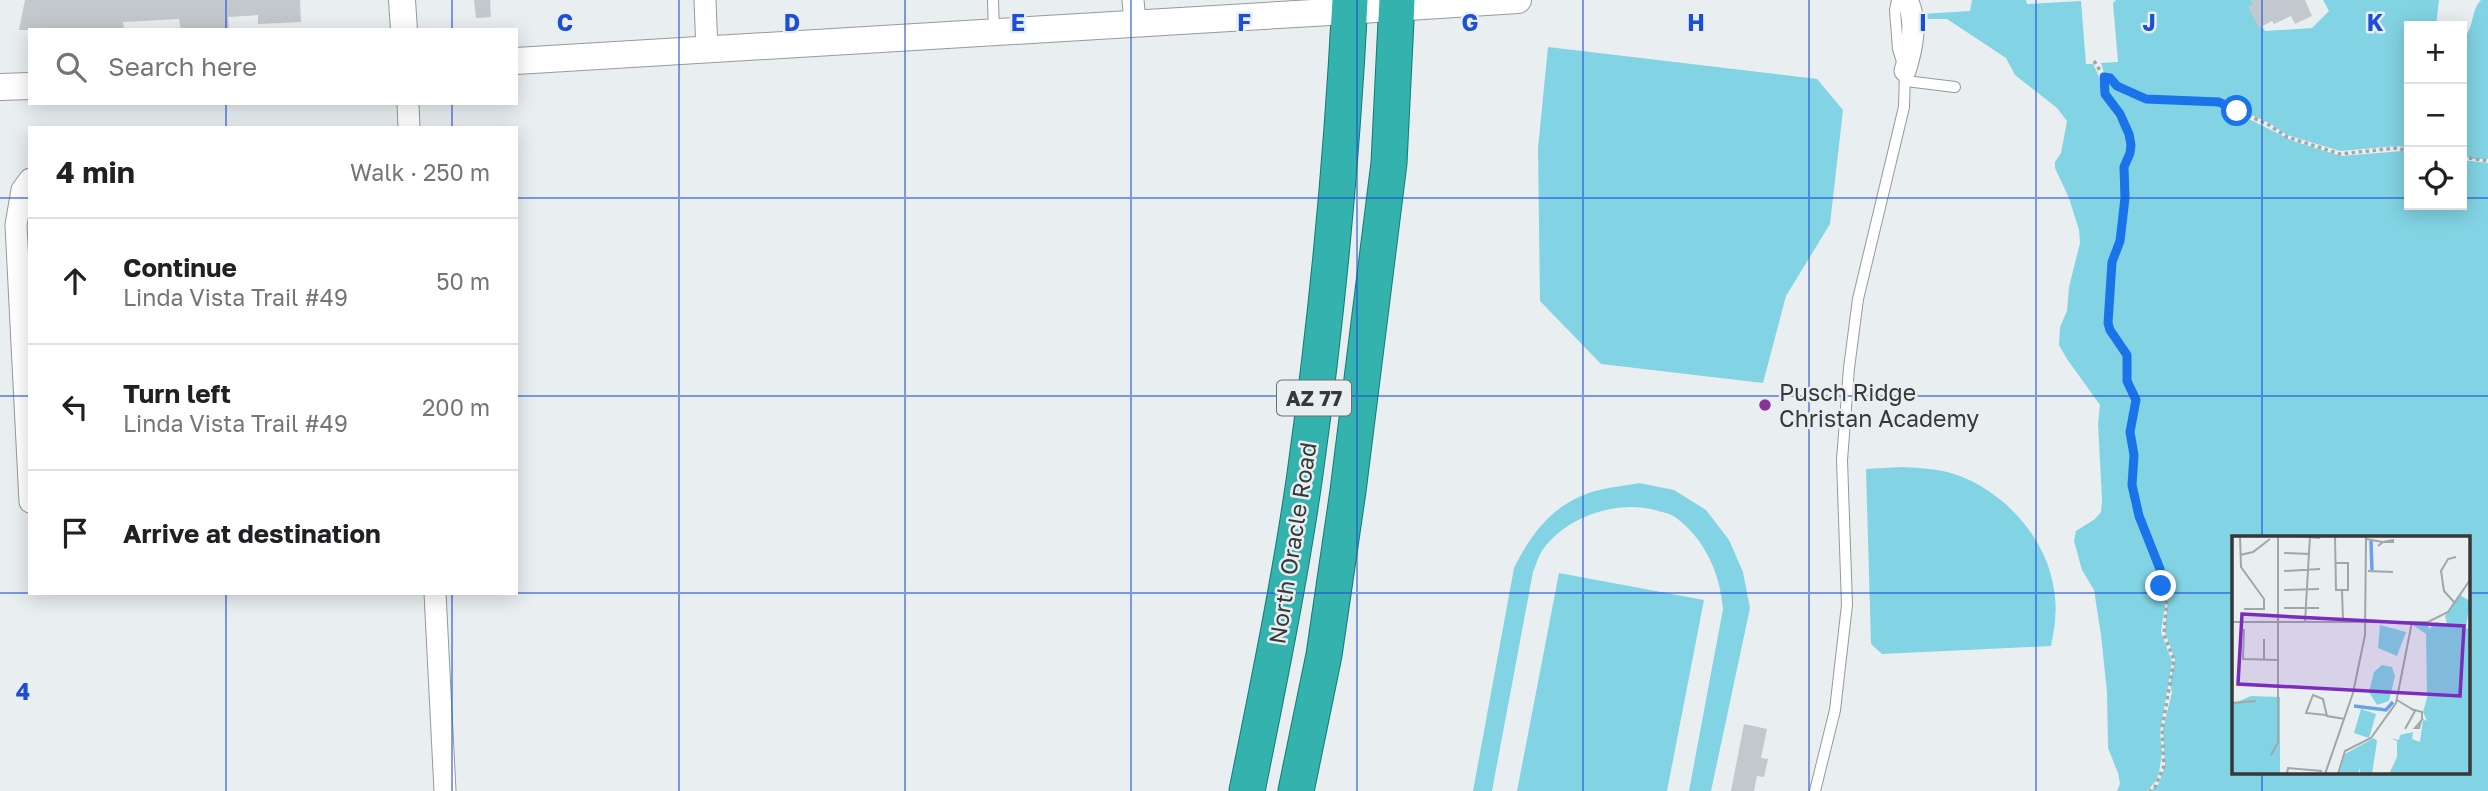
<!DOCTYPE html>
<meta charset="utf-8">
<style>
body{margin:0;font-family:"Golos Text",sans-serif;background:#f6f6f6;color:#202124}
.controls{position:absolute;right:21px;top:21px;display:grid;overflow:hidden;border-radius:0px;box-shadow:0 4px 18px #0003}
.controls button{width:63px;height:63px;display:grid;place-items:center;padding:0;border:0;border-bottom:2px solid #e0e0e0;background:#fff;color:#202124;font:35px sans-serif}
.stop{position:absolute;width:21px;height:21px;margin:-16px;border:5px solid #1a73e8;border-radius:50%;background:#fff}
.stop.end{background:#1a73e8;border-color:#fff;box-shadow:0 2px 7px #0008}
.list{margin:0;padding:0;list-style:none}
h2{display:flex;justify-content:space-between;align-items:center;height:91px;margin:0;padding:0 28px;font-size:30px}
h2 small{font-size:23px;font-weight:400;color:#757577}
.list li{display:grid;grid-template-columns:46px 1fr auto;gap:21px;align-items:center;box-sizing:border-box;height:126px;padding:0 28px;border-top:2px solid #e0e0e0}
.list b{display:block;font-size:26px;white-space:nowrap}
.list p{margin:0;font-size:23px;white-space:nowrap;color:#757577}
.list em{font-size:23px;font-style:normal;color:#757577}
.icon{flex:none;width:38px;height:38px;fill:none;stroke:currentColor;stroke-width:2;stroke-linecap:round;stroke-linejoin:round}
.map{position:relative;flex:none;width:2488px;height:791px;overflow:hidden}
.search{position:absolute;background:#fff;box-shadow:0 4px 18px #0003;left:28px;top:28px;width:490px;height:77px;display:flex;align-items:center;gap:18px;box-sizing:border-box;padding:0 24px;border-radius:0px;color:#757577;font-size:26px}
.panel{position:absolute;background:#fff;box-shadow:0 4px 18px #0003;left:28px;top:126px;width:490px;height:469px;border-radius:0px}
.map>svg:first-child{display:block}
</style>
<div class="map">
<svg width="2488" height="791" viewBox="0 0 2488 791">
<rect width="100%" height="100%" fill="#e9eff1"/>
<g fill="#82d3e3" fill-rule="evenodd">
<polygon points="1972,0 2026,0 2027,4 2081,1 2086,64 2093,64 2098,74 2102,95 2127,135 2129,145 2129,152 2121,168 2123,198 2117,244 2110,262 2106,322 2111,334 2123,350 2127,359 2124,376 2132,403 2127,432 2132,453 2130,479 2137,515 2157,569 2159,586 2166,599 2161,632 2172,662 2160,732 2162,753 2159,773 2156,781 2147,791 2117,791 2120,784 2118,773 2108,748 2107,692 2101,635 2094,590 2082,570 2074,541 2076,531 2095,519 2101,512 2102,499 2098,424 2100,405 2067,359 2059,345 2060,327 2067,311 2069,287 2080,243 2079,230 2069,198 2055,168 2055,162 2061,153 2067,121 2057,108 2015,75 2006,58 1947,19 1922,19 1922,14 1970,11"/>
<polygon points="2116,0 2251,0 2254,5 2249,7 2265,31 2312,28 2329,11 2323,0 2439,0 2436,26 2409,26 2409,148 2397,146 2340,151 2287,135 2269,123 2218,100 2144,97 2123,87 2116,79 2104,73 2101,63 2118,62 2113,3"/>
<path d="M2481,0H2488V159H2473L2462,156V39C2475,29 2470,11 2481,0Z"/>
<polygon points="1548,47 1817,79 1843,110 1830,224 1786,296 1763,383 1601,364 1540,301 1538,148"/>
<path d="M2111,82L2122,91L2150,101L2172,100L2221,105L2293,141L2341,156L2402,151L2409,153V205H2462V160L2488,163V791H2150L2158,785L2165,766L2163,729L2172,692L2170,684L2175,660L2165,632L2168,597L2161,581L2160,567L2155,560L2148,530L2136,501L2132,479L2135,453L2131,433L2138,404L2137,395L2129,384L2130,368L2128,354L2110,326L2108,314L2113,263L2123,241L2127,198L2125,176L2133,149L2131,134L2107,90L2106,84ZM2469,537V772H2234V537Z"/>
<path d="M1902,467C1921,468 1942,469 1960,476C2009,495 2051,544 2055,598C2057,614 2054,631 2051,646L1882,654L1871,644L1866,469Z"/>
<path d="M1639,483L1674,490L1706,510L1729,540L1743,572L1750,608L1711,791H1689L1723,609C1720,573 1705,539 1675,517C1669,513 1661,512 1655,510C1617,500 1568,516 1544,548C1539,554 1536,565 1533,572L1492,791H1473L1514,568C1532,532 1554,503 1595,491C1609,487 1625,486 1639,483Z"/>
<polygon points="1559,573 1704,600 1667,791 1517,791"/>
</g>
<g fill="#c2c8cb">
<polygon points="25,0 300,0 301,22 258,24 258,15 228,17 229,30 181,30 179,19 123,22 124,30 19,30"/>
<polygon points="474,0 490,0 491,17 476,18"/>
<polygon points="2251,0 2305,0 2312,16 2295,24 2291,16 2274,24 2272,21 2259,28 2248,7 2254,5"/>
<polygon points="1744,724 1767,729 1761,758 1768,759 1764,777 1757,776 1754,791 1731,791"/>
</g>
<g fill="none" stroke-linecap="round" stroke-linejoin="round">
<g stroke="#949a9b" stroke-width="12">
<g id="service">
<polyline points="993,0 994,32"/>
<polyline points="1906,81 1955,87"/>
<polyline points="1815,791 1835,710 1847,605 1842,460 1849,368 1858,299 1904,107 1905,71 1898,49 1895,10 1897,0"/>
</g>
</g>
<g stroke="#949a9b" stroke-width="23">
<g id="minor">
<polyline points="705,0 707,51"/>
<polyline points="1133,0 1135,23"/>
<path d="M1905,71C1912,49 1918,22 1907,0"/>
<polyline points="408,103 409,128"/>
<polyline points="30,179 22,190 16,225 30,502"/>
<polyline points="435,593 445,791"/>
</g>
</g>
<g stroke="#949a9b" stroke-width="28">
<g id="tertiary">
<polyline points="402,0 404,30"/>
<path d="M516,61C850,43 1184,21 1518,0"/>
<polyline points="0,87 30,86"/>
</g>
</g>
<g stroke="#147a77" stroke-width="37">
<g id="trunk">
<path d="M1247,791C1268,686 1290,580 1305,474C1327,317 1342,158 1350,0"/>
<polyline points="1296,791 1324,655 1348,491 1389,163 1397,0"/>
</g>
</g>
<g stroke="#a2a6a8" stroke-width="3.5" stroke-dasharray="3.5 3.5" stroke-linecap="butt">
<polyline points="2094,61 2104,77 2105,94 2129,134 2131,145 2124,167 2125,198 2120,241 2112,262 2108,323 2110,330 2127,355 2127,381 2136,400 2130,432 2134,455 2132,485 2136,507 2159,569 2161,586 2167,597 2164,635 2174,660 2162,729 2164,766 2155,787 2149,791"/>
<polyline points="2104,77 2110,77 2124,90 2146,99 2219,102 2269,125 2287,137 2340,154 2396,148 2409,151"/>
<polyline points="2462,157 2488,161"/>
</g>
<use href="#service" stroke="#fff" stroke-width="10"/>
<use href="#minor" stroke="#fff" stroke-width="21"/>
<use href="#tertiary" stroke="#fff" stroke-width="26"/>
<use href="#trunk" stroke="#34b2ae" stroke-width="35"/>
</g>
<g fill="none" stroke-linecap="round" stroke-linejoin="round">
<polyline stroke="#1a73e8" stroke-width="9" points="2161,586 2160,569 2139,516 2132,485 2134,455 2130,432 2136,400 2127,381 2127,355 2110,330 2108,323 2112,262 2120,241 2125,198 2124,167 2130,153 2131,145 2129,134 2120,114 2105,94 2104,77 2110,78 2117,86 2146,99 2219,102 2237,111"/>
</g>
<path fill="none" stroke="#1d4ed8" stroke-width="2" stroke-opacity="0.55" d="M226,0V30M452,0V30M679,0V791M905,0V791M1131,0V791M1357,0V791M1583,0V791M1809,0V791M2036,0V791M2262,0V537M226,103V128M452,103V128M0,198H30M516,198H2409M2462,198H2488M0,396H30M516,396H2488M0,593H30M30,593H516M226,593V791M452,593V791M516,593H2234M2469,593H2488M2262,772V791"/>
<circle fill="#8a33a0" stroke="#e9eff1" stroke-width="2.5" cx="1765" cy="405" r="7"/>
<g text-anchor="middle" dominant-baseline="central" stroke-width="5" stroke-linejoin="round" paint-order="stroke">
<rect fill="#e9eff1" stroke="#6c6f70" stroke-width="2" x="1277" y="380.5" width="74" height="35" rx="5"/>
<g font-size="21" font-weight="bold" fill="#363839">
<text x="1314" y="398">AZ 77</text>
</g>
<g font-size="23" fill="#363839" stroke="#e9eff1" text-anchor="start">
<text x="1779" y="392">Pusch Ridge<tspan x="1779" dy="26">Christan Academy</tspan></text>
</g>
<g font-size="23" fill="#363839" stroke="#e9eff1">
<text transform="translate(1292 543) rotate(-81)">North Oracle Road</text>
</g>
</g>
<g transform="translate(2232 536)">
<rect width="238" height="238" fill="#e9eff1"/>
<path d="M228,59L238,65L234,92L238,94V238H157L165,221V205L158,202L167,204L168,199L181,196L180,203L188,206L191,183L195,185L191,176L195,162L194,98L181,89L196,88L197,93L205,86L216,91L213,80ZM148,89L174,96L165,120L146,112ZM150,129L160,131L163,140L157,165L145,169L137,156L142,136ZM19,160L48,161V238H0V168ZM129,173L144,178L137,202L122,197ZM142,202L145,205L140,238H128V232L126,238H107L113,218Z" fill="#82d3e3"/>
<path fill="none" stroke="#69a2e8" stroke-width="3.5" d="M139,5L140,34M122,170L154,174L161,166"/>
<path fill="none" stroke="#a1a6a7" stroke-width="2" d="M8,0L9,31L32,63V73H12M64,0L88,2M103,0L104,54H116V27H104M134,3L151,6L146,10M162,4L151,6H162M52,17L78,18M8,19L21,16L38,3M52,35L88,33M136,35L161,36M52,54L87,53M110,54L111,85M222,66L212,55L209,35L216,23L224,21M52,72H87M0,86H196L216,76L238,44M73,86L78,0M12,93L11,123L46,124M32,103V124M165,164L183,175L173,193M0,167L24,165M179,173L190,176V183L189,185L187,192H183L189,185M94,179L74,177L81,159L91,163L95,180L113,183M39,219L46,207V0M55,238L56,232L90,235M93,238L121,157L133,99L134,0M106,238L113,215L139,202L164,167L180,86"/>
<path fill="#7b2cbf" fill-opacity="0.15" stroke="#7b2cbf" stroke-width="3.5" d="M10,78L232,90L228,160L6,148Z"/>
<rect width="238" height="238" fill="none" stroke="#363839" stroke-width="3.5"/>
</g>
<g font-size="23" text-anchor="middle" font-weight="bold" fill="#1d4ed8" stroke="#e9eff1" stroke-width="5" stroke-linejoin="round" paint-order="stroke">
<text x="565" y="31">C</text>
<text x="792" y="31">D</text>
<text x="1018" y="31">E</text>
<text x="1244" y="31">F</text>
<text x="1470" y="31">G</text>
<text x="1696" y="31">H</text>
<text x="1923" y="31">I</text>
<text x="2149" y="31">J</text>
<text x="2375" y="31">K</text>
<text x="23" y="700">4</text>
</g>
</svg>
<div class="controls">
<button>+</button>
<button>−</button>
<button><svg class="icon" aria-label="locate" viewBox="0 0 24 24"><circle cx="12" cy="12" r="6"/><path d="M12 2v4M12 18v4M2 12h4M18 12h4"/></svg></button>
</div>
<div class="stop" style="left:2237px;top:111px"></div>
<div class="stop end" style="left:2161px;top:586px"></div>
<div class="search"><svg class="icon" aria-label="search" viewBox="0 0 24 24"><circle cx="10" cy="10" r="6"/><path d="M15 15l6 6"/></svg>Search here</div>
<section class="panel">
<h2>4 min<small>Walk · 250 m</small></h2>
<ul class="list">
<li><svg class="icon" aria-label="ahead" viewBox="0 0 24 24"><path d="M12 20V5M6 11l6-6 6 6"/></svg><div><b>Continue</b><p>Linda Vista Trail #49</p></div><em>50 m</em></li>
<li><svg class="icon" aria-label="left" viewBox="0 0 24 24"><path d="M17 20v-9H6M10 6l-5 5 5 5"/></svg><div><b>Turn left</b><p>Linda Vista Trail #49</p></div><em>200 m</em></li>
<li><svg class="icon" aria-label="arrive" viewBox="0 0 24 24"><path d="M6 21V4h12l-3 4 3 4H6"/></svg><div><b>Arrive at destination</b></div></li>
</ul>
</section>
</div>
